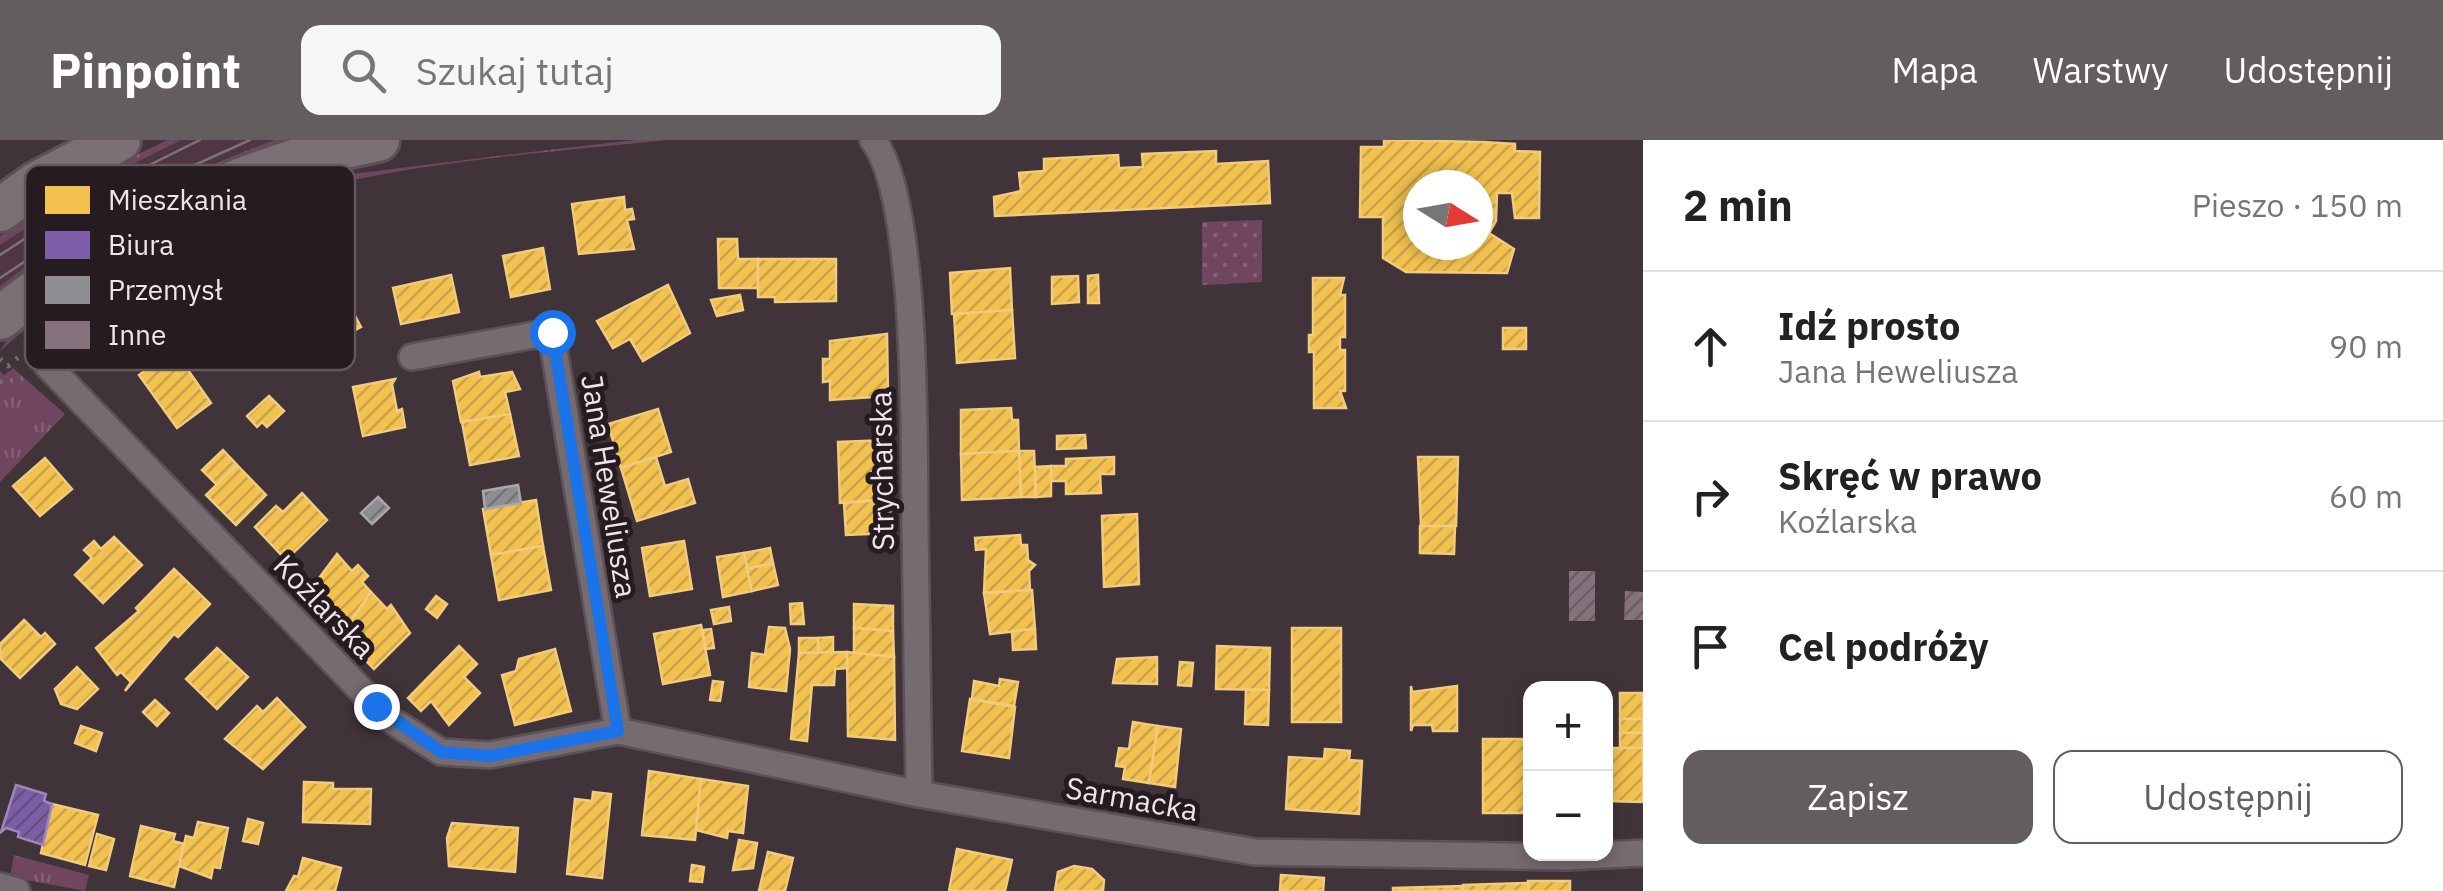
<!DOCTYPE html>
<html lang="pl">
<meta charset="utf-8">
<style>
body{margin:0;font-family:"IBM Plex Sans",sans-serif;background:#f6f6f6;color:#222}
.controls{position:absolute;right:30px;bottom:30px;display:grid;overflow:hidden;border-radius:20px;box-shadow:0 5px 15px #0003}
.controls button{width:90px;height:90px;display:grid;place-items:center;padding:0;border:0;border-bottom:2px solid #e0e0e0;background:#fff;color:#222;font:50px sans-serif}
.compass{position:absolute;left:1403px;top:30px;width:90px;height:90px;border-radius:50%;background:#fff;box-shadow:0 5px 15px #0003;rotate:101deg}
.stop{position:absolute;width:30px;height:30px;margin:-22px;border:8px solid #1a73e8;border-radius:50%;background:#fff}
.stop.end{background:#1a73e8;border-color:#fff;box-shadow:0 2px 10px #0008}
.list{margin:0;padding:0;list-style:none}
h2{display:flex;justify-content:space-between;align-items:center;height:130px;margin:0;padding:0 40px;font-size:42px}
h2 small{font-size:32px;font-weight:400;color:#767676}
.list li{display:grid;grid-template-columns:65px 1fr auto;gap:30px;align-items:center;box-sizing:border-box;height:150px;padding:0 40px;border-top:2px solid #e0e0e0}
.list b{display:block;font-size:38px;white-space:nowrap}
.list p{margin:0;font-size:32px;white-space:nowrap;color:#767676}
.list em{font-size:32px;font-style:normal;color:#767676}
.actions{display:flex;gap:20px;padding:30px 40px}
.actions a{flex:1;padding:22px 0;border:2px solid #645d60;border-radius:20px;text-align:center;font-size:35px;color:#645d60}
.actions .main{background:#645d60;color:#fff}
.icon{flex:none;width:55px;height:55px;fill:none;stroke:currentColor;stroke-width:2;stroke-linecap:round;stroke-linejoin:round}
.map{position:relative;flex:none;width:1643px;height:751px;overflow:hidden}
header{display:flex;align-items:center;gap:60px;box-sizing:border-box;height:140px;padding:0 50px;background:#645d60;color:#fff}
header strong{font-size:48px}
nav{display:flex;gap:55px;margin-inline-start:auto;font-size:35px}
.search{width:700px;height:90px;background:#f6f6f6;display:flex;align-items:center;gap:25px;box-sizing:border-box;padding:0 35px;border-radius:20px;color:#767676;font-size:38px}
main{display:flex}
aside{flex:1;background:#fff}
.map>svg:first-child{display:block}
</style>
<header>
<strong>Pinpoint</strong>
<div class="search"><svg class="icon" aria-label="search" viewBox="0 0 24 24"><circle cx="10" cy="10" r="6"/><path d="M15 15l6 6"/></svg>Szukaj tutaj</div>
<nav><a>Mapa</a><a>Warstwy</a><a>Udostępnij</a></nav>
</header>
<main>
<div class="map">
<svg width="1643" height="751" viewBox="0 0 1643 751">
<defs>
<pattern id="grass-tufts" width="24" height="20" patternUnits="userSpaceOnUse" patternTransform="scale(2.5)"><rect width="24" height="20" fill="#70455e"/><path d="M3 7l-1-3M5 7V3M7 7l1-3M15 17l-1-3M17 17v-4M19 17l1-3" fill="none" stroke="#856075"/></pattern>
<pattern id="park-dots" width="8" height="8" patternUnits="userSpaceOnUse" patternTransform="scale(2.5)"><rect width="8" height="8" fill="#70455e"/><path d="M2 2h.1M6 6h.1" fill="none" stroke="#856075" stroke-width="1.8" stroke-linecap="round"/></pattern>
<pattern id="homes-hatch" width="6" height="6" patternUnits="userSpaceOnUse" patternTransform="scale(2.5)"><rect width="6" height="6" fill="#f2c14e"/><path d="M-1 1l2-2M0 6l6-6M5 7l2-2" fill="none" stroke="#c8a24c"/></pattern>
<pattern id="offices-hatch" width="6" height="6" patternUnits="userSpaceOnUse" patternTransform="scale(2.5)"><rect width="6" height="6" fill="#7b5ea7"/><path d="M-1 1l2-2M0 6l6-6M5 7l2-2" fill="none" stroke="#625176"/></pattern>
<pattern id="industry-hatch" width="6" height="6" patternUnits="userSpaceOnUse" patternTransform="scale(2.5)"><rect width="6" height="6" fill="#8d8d92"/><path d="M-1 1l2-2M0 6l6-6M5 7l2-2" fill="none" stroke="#757377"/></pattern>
<pattern id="building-hatch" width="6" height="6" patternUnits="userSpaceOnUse" patternTransform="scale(2.5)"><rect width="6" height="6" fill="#85727d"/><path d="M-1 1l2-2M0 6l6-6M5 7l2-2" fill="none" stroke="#6a5d64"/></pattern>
</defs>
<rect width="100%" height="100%" fill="#40343a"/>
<polygon fill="#503644" points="181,0 275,0 217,21 132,61 74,94 0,146 0,105 95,43"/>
<g fill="url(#grass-tufts)">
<polygon points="167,0 181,0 95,43 0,105 0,96 94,36"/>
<path d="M275,0H298L160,51L56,109L0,153V146C84,82 176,36 275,0Z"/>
<path d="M635,0H668C417,25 199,35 0,211L9,197C84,137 167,86 259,55C309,37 363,33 416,26C489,17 562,8 635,0Z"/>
<polygon points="13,228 65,274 0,342 0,231 4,235"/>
<polygon points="14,715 89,735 85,751 10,737"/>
</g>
<polygon fill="url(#park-dots)" points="1262,80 1262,142 1202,145 1202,82"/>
<g fill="url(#homes-hatch)" stroke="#f2cb7d" stroke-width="2.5" fill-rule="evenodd">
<path d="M1384,0L1484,2L1515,4V11L1540,12L1539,78H1515L1512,53H1497L1496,81L1489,93L1514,109L1507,133L1406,132L1383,118V77H1360L1361,7H1384ZM1418,45H1478V105H1418Z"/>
<polygon points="1216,11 1216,24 1268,21 1270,63 995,76 994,57 1021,51 1019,33 1044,31 1044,19 1118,15 1119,28 1143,27 1142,14"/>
<polygon points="624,57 625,70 632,69 634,79 627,80 634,109 579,114 572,64"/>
<polygon points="718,99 737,99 738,119 758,119 758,148 719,148"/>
<polygon points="543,108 550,149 511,157 503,116"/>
<polygon points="758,119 836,119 836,161 775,162 775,157 758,157"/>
<polygon points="1010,128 1012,170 952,174 950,133"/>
<polygon points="333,135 361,187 321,208 294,157"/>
<polygon points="451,135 459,172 401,184 393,148"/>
<polygon points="1098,135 1099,163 1088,163 1088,136"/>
<polygon points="1078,136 1079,162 1052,164 1052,137"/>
<polygon points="1313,138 1344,138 1340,155 1345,155 1345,197 1340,197 1340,210 1345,210 1345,251 1340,251 1346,268 1314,268 1314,212 1309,212 1309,195 1313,195"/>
<polygon points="668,145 690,193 643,221 630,199 613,208 597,181"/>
<polygon points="740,155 743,170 717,176 711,160"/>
<polygon points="1012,170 1015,218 957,223 954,174"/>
<rect x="1503" y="188" width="23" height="21"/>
<polygon points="887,194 888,256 830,260 830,241 823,242 823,219 830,219 830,201"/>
<polygon points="174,210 211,263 177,288 139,235"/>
<polygon points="479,232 480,237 512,232 520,249 505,252 510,274 461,282 453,241"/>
<polygon points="395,239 392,244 397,271 402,269 405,287 363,296 353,247"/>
<polygon points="269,256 284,271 267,287 262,282 257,287 247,276"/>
<polygon points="1011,268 1012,280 1018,280 1019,311 961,314 961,270"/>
<polygon points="658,269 671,312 621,328 608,284"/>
<polygon points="510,274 519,316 470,325 462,282"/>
<polygon points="1085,295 1086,308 1057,309 1057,296"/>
<polygon points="888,300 890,359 840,363 838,302"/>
<polygon points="223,310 237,325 217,345 202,330"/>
<polygon points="1019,311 1034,311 1036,357 1021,357"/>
<polygon points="1019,311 1021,357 962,360 961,314"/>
<polygon points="656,317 665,346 688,339 695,363 637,381 621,328"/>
<polygon points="1114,317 1114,334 1100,334 1101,353 1066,354 1066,341 1051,341 1051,326 1066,326 1066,319"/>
<polygon points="1418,317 1458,317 1456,386 1421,386"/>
<polygon points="45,318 72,349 40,376 13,346"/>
<polygon points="237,325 266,355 236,385 206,355"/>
<polygon points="1051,326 1051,356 1036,357 1035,327"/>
<polygon points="302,353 327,380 286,420 255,387 276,366 283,372"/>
<polygon points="890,359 891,393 846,395 844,363"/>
<polygon points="536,360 543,406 491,415 483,369"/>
<polygon points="1137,374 1139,444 1104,447 1102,376"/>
<polygon points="1420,386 1455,386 1454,414 1420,413"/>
<polygon points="1020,395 1021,405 1027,405 1028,420 1035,425 1029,431 1030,450 984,453 986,409 976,410 975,398"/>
<polygon points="114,397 142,425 103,463 75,435 92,418 84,410 94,401 101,409"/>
<polygon points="684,401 692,449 650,456 642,408"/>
<polygon points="543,406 551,450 499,460 491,415"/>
<polygon points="770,408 773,423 747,429 744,413"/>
<polygon points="744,413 752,451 723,457 717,417"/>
<polygon points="337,414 352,431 358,425 368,436 362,442 371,452 341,495 305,457"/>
<polygon points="773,423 778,445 752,451 747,429"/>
<polygon points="174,429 210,464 178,497 174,494 125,551 131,542 121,532 117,535 96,508 139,471 136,468"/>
<polygon points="1032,450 1035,489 990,494 984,453"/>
<polygon points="371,452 387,469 391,465 410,493 374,529 341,495"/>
<polygon points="436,456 447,464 437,478 426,469"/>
<polygon points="802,463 804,484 791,484 790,464"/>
<polygon points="854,464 893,466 893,491 854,488"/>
<polygon points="729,467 731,481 714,484 711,470"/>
<polygon points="24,480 41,497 45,493 55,504 20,538 0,518 0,504"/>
<polygon points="701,485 710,535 663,544 654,494"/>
<polygon points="769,487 785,488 790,509 786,551 749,547 752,513 765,515"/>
<polygon points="854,488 893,491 894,517 854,513"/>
<rect x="1292" y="488" width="49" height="94"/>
<polygon points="711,489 714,508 706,509 702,490"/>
<polygon points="1035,489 1036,509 1013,510 1012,491"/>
<polygon points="833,497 833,512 818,513 818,498"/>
<rect x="799" y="498" width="19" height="15"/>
<polygon points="459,506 477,524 464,537 480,553 449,585 431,561 421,571 408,558"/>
<polygon points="1217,506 1270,508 1269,550 1216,549"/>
<polygon points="217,508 248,537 217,569 186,539"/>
<polygon points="555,509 571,571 515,585 502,535 516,531 519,519"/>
<polygon points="847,512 894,517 895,600 848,596"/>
<polygon points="847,512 847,528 835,529 834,545 812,545 807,601 791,599 799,513"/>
<polygon points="1157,517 1157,544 1113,543 1117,519"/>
<polygon points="1180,522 1193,523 1191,546 1178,545"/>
<polygon points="77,527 98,549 77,569 61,564 55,549"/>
<polygon points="1000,539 1018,542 1014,566 972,559 974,541 999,546"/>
<polygon points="713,541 723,542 720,561 710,560"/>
<polygon points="1411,546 1412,552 1457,546 1457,591 1433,591 1432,585 1413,585 1411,591"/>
<polygon points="1246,550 1269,550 1268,585 1245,584"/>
<rect x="1620" y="553" width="23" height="26"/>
<polygon points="277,558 305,587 263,629 225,599 257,566 263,572"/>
<polygon points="970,559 1015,567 1009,618 962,611"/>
<polygon points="155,560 169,573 157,586 143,572"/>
<rect x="1620" y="579" width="23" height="14"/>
<polygon points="1133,582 1158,586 1149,643 1123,639 1125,627 1116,626 1119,608 1129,609"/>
<polygon points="81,586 102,593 96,611 75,603"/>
<polygon points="1158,586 1181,589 1175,647 1149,643"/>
<rect x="1620" y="593" width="23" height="15"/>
<rect x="1483" y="599" width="47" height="74"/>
<polygon points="1606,608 1643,608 1643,662 1606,661"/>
<polygon points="1325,609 1350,611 1349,620 1362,621 1359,674 1286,669 1289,617 1324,619"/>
<polygon points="649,631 701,639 695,700 642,695"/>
<polygon points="701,639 748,646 743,693 728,691 727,698 696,690"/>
<polygon points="304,642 333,643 333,649 371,649 370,684 303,682"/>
<polygon points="593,652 611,654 602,738 567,734 575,659 592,661"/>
<polygon points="52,664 98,675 85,725 41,713"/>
<polygon points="248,679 263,683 258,704 243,701"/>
<polygon points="198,682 228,688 220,728 213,727 211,738 179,726 186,696 194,698"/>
<polygon points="452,683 518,688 515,732 449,726 447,698"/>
<polygon points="141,686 175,694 173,701 184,704 174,747 130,736"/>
<polygon points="97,694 114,699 106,730 89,726"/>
<polygon points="739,700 757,703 753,728 733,730"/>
<polygon points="957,709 1012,720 1005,751 949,751"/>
<polygon points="768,712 793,718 785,751 759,751"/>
<polygon points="303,718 341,728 335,751 286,751 294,736 298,737"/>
<polygon points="692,725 704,727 702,742 690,741"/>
<polygon points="1074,726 1092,729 1104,740 1103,751 1055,751 1058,732"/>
<polygon points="1281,735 1324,738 1323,751 1280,751"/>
<rect x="1528" y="741" width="42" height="10"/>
<polygon points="1528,743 1528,751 1463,751 1463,745"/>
<polygon points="1463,746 1463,751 1393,751 1393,748"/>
</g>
<polygon fill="url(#offices-hatch)" stroke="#9f86bb" stroke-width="2.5" points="16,645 46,654 44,661 52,664 43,705 18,697 19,692 6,688 1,692"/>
<g fill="url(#industry-hatch)" stroke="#aba7ac" stroke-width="2.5">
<polygon points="518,345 521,363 485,369 483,351"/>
<polygon points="378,357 389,368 372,384 361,373"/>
</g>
<g fill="url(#building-hatch)">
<rect x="1569" y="431" width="26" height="50"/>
<polygon points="1625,451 1643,452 1643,480 1624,480"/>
</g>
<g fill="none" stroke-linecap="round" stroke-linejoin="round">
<g stroke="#5b5156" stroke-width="30">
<g id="minor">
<path d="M873,0C918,59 914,305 915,385C916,475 918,564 919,654"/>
<polyline points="412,217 551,192 618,591"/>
<polyline points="47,225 388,578 441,612 490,615 618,591 919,654 1255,712 1568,717 1643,713"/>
<polyline points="0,746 17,751"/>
</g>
</g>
<g stroke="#5b5156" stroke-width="48">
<g id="primary">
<polyline points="0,70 37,43 119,0"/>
<path d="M0,178C111,90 239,27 378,0"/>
</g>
</g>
<g stroke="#776e73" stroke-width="5" stroke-dasharray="2.5 8" stroke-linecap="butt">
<polyline points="0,219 8,226 20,216"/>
<polyline points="0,242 23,239"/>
</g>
<use href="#minor" stroke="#766b71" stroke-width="25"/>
<use href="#primary" stroke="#7c6f76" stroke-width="42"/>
<g stroke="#7c7378" stroke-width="2.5">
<polyline points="0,115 99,50 200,0"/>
<polyline points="0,138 119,59 250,0"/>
</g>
</g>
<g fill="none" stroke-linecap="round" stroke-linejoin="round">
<polyline stroke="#1a73e8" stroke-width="12" points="376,566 441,612 490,616 618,591 552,192"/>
</g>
<g text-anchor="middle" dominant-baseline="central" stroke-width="10" stroke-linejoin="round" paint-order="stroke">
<g font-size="30" fill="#f2e3ea" stroke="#251b20">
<text transform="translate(881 331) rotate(-91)">Strycharska</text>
<text transform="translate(610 346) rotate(81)">Jana Heweliusza</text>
<text transform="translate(325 466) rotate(46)">Koźlarska</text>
<text transform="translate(1132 658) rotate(10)">Sarmacka</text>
</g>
</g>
<rect x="25" y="25" width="330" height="205" rx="15" fill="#251b20" stroke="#62575d" stroke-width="2.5"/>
<rect x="45" y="46" width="45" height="28" fill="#f2c14e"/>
<rect x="45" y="91" width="45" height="28" fill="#7b5ea7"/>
<rect x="45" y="136" width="45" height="28" fill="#8d8d92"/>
<rect x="45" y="181" width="45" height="28" fill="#85727d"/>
<g font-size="28" fill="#f2e3ea">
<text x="108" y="70">Mieszkania</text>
<text x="108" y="115">Biura</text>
<text x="108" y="160">Przemysł</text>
<text x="108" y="205">Inne</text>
</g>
</svg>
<div class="controls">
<button>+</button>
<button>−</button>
</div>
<svg class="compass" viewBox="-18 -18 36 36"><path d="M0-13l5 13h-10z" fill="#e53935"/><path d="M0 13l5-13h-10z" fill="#767676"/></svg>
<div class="stop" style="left:552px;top:192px"></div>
<div class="stop end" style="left:376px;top:566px"></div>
</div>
<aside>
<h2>2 min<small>Pieszo · 150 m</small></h2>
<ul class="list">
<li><svg class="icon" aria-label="ahead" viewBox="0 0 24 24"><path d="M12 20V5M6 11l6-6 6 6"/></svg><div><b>Idź prosto</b><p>Jana Heweliusza</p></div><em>90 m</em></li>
<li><svg class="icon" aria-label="right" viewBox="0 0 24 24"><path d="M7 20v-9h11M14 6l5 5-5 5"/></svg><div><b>Skręć w prawo</b><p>Koźlarska</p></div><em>60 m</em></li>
<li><svg class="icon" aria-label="arrive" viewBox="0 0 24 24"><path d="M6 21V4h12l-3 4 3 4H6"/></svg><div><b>Cel podróży</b></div></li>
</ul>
<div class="actions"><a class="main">Zapisz</a><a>Udostępnij</a></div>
</aside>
</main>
